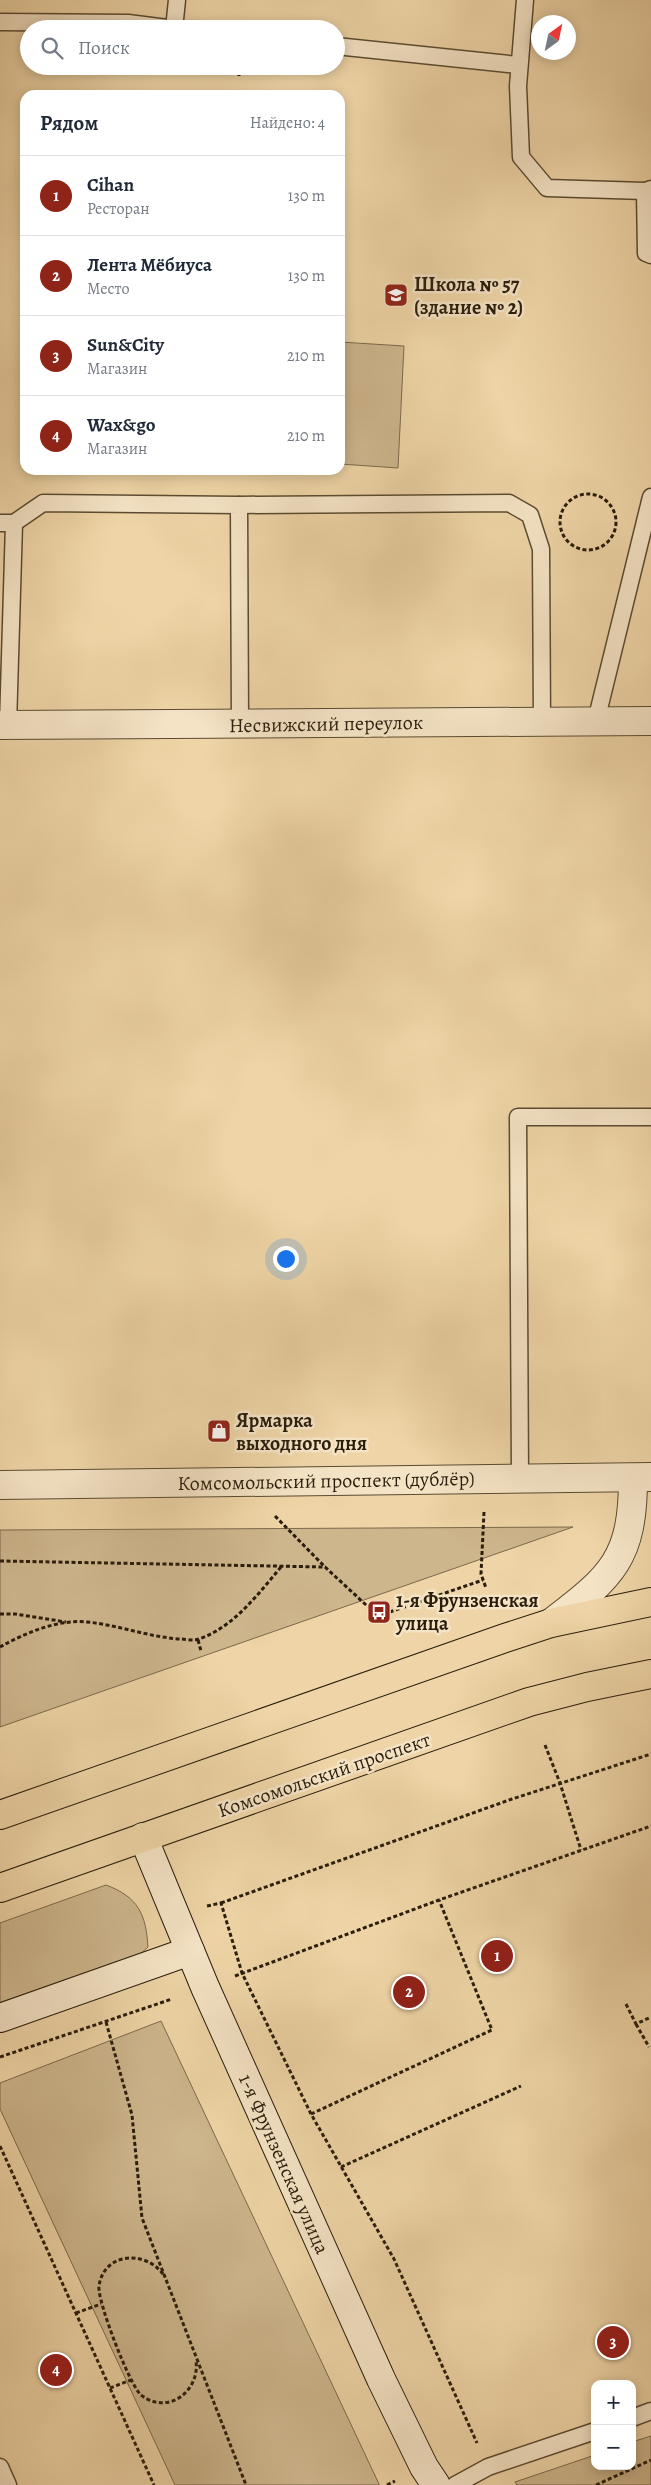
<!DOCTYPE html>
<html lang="ru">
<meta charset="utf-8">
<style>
body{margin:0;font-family:Alegreya,serif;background:#f6f6f7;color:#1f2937}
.controls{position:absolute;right:15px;bottom:15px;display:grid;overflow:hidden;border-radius:10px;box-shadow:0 2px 12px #0003}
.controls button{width:45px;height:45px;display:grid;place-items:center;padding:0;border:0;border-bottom:1px solid #e0e1e3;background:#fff;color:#1f2937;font:25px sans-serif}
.compass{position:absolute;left:531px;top:15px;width:45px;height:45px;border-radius:50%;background:#fff;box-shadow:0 2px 12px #0003;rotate:33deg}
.you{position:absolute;left:285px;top:1258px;width:18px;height:18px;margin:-12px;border:4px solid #fff;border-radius:50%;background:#1a73e8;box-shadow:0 0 0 8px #1a73e833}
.badge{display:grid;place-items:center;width:32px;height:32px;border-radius:50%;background:#8f2418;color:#fff;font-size:16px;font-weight:700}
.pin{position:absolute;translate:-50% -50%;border:2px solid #fff;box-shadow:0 1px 5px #0006}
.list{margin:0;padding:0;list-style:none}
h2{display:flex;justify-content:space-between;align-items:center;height:65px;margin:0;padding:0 20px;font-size:21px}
h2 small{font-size:16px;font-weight:400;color:#747a83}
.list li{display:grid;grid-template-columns:32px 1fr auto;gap:15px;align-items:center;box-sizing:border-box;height:80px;padding:0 20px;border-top:1px solid #e0e1e3}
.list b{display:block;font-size:19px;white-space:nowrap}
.list p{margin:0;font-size:16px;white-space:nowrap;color:#747a83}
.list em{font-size:16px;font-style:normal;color:#747a83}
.icon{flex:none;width:28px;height:28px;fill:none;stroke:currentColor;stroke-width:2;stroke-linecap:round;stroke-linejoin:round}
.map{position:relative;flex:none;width:651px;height:2485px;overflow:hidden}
.search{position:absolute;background:#fff;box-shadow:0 2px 12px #0003;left:20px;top:20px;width:325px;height:55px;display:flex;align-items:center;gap:12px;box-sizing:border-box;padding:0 18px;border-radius:28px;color:#747a83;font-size:19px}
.panel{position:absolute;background:#fff;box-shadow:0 2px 12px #0003;left:20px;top:90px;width:325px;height:385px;border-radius:15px}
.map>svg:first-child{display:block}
</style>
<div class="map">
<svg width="651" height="2485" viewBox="0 0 651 2485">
<rect width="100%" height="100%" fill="#eed4a6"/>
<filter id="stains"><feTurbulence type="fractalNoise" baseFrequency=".004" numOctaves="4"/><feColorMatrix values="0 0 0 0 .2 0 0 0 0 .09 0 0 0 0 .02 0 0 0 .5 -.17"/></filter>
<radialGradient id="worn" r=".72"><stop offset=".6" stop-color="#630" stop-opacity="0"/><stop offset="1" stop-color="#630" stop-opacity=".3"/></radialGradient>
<g fill="#cdb58c" stroke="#7c694c">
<polygon points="340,342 404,346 398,468 340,464"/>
<polygon points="573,1527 0,1727 0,1530"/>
<path d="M106,1885C138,1897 146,1914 148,1947L138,1956L0,2005V1923Z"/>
<polygon points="161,2021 379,2484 379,2485 175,2485 0,2109 0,2083"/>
<polygon points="651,2436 651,2485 517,2485 515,2482 595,2455 595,2466 632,2466 632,2442"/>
</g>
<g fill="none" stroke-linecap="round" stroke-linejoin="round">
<g stroke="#5b4b32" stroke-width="19">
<g id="lane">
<polyline points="525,0 518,86 521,157 547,188 645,191 651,189"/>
<polyline points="0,22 128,23 175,29"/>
<polyline points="174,29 177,0"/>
<polyline points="336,46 518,65"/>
<polyline points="645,191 646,253 651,255"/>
<polyline points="239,505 509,503 530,515 541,549 542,722"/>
<polyline points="0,523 14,523 8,725"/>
<polyline points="14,523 43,503 239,505 240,725"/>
<polyline points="596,721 651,497"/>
<polyline points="520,1478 518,1117 651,1117"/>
<polyline points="632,2418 651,2411"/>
<polyline points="0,2467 8,2485"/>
<polyline points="455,2485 488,2467 595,2431"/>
</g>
</g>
<g stroke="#5b4b32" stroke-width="30">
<g id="street">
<polyline points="0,725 651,721"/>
<polyline points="0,1485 651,1477"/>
<path d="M551,1623C613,1576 633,1558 633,1478"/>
</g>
</g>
<g stroke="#2a1d0c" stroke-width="30">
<g id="secondary">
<polyline points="143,1837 205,1987 381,2379 424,2467 436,2485"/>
<polyline points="0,2018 190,1951"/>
</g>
</g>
<g stroke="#2a1d0c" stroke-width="30">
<g id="primary">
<polyline points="0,1815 505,1638 551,1623 651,1602"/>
<polyline points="0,1888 529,1702 587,1687 651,1674"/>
</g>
</g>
<g stroke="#2a1d0c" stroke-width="3" stroke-dasharray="4 2.5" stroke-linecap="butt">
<polyline points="239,76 239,66"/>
<circle cx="588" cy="522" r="28"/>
<polyline points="484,1512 481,1574 486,1588"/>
<polyline points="275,1516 325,1567"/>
<polyline points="0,1561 325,1567 378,1616 483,1580"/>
<polyline points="0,1614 15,1614 66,1622"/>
<polyline points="198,1640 201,1651"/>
<path d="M0,1647C25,1633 58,1619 87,1622C119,1625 148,1637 180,1639C186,1639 194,1641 199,1639C234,1627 258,1594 281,1567"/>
<polyline points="545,1745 560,1783 581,1850"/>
<polyline points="221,1903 512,1799 651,1754"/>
<polyline points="207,1906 221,1903 242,1973 311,2114 394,2259 477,2443"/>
<polyline points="235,1976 439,1900 651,1826"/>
<polyline points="626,2004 636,2024 651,2017"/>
<polyline points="106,2022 132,2115 142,2218 246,2485"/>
<polyline points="636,2024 649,2047"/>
<polyline points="0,2057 172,1999"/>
<polyline points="311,2114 492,2030 439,1900"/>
<polyline points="0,2146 154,2485"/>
<polyline points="341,2167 521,2086"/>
<path d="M163,2274C145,2250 104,2252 99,2286C97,2301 130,2386 141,2395C168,2416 200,2391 196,2361"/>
<polyline points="76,2313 101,2304"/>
<polyline points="110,2388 131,2380"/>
<polyline points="387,2485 395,2481"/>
<polyline points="596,2485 651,2460"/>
</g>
<use href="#lane" stroke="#f4e3c5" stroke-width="16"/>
<use href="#street" stroke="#f4e3c5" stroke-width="28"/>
<use href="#secondary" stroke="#f4e3c5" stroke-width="28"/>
<use href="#primary" stroke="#eed4a6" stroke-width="28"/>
</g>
<defs>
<g id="school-square" transform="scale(1.25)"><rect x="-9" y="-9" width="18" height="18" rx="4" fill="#8f2418" stroke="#f4e3c5"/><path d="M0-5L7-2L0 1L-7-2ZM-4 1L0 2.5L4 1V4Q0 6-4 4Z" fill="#fff"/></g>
<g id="shop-square" transform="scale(1.25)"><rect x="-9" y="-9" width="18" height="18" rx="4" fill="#8f2418" stroke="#f4e3c5"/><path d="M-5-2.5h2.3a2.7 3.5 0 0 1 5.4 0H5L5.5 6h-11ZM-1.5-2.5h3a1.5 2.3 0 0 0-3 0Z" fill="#fff"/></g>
<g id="bus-square" transform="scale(1.25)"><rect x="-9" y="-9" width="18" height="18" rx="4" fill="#8f2418" stroke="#f4e3c5"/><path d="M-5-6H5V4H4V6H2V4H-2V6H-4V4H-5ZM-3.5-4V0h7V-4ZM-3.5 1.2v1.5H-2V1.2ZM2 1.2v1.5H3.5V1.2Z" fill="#fff"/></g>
</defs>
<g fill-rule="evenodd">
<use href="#school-square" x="396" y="295"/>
<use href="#shop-square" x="219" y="1431"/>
<use href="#bus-square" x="379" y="1612"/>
</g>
<g text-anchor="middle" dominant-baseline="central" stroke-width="5" stroke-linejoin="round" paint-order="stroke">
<g font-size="20" font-weight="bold" fill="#2a1d0c" stroke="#f4e3c5" text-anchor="start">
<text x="414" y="284">Школа № 57<tspan x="414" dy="23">(здание № 2)</tspan></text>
<text x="236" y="1420">Ярмарка<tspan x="236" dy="23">выходного дня</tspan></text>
<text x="396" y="1600">1-я Фрунзенская<tspan x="396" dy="23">улица</tspan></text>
</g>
<g font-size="20" fill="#2a1d0c" stroke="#f4e3c5">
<text transform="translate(326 724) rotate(-1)">Несвижский переулок</text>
<text transform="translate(326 1481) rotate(-1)">Комсомольский проспект (дублёр)</text>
<text transform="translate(324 1775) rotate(-19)">Комсомольский проспект</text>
<text transform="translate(284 2164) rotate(66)">1-я Фрунзенская улица</text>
</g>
</g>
<rect width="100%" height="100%" filter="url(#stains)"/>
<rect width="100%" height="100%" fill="url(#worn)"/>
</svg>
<div class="controls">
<button>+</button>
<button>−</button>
</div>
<svg class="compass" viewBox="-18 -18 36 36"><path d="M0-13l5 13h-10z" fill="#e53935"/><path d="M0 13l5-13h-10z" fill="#747a83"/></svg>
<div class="you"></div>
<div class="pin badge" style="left:497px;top:1956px">1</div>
<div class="pin badge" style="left:409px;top:1992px">2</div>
<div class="pin badge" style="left:613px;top:2342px">3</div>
<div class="pin badge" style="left:56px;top:2370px">4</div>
<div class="search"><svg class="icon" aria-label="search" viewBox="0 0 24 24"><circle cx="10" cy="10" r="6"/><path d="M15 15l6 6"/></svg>Поиск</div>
<section class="panel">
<h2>Рядом<small>Найдено: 4</small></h2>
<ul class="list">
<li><span class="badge">1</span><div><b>Cihan</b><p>Ресторан</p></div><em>130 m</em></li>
<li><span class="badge">2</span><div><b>Лента Мёбиуса</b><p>Место</p></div><em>130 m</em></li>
<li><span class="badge">3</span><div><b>Sun&amp;City</b><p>Магазин</p></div><em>210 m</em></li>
<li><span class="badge">4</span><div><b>Wax&amp;go</b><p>Магазин</p></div><em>210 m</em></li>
</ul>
</section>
</div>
